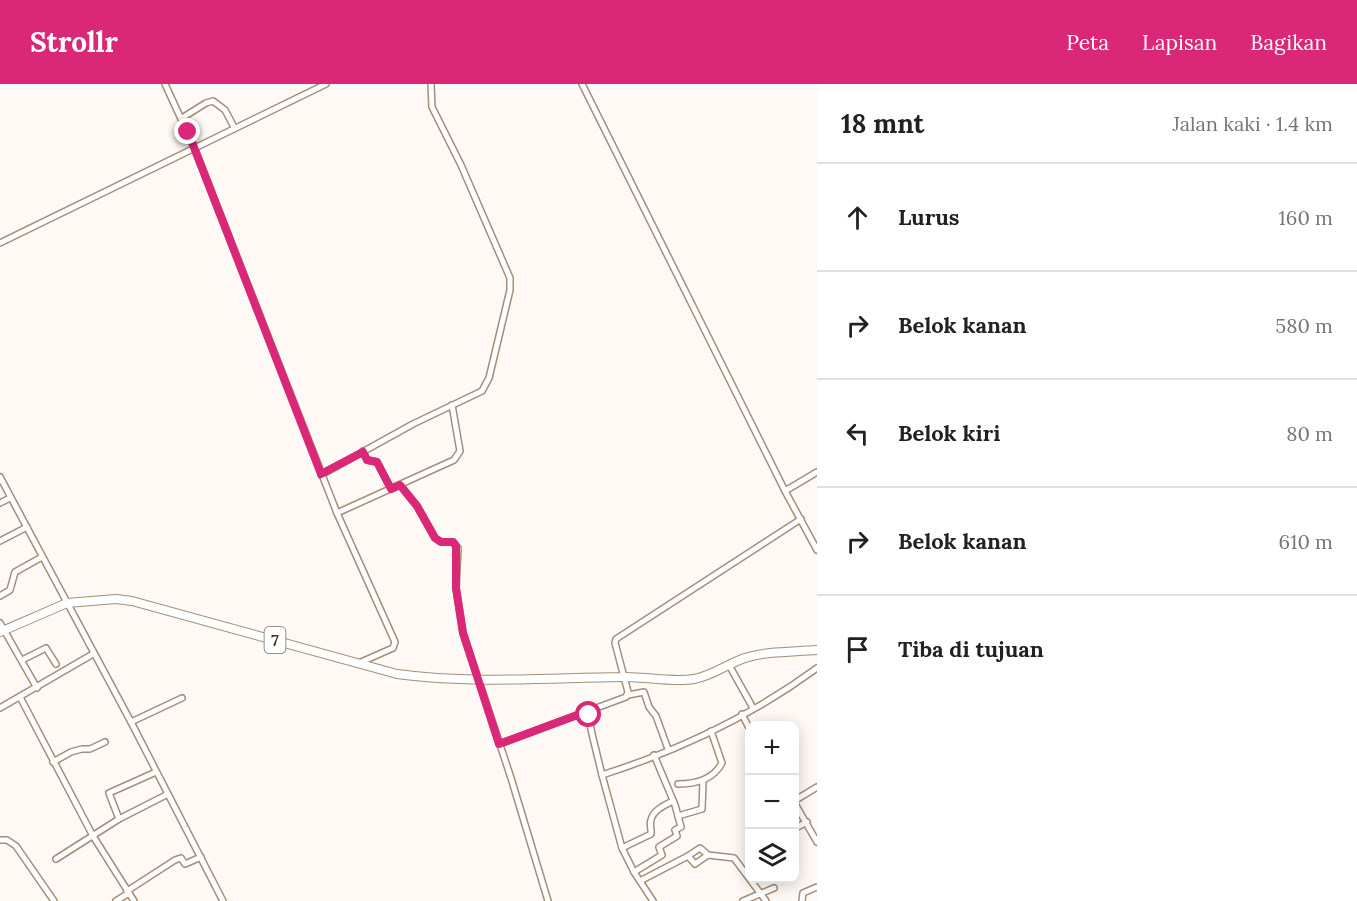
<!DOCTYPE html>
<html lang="id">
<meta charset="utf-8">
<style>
body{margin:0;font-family:Lora,serif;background:#f2f2f2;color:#202124}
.controls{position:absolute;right:18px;bottom:18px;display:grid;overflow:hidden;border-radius:12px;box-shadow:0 3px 15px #0003}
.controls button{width:54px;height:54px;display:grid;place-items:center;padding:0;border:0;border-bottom:2px solid #e0e0e0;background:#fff;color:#202124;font:30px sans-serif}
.stop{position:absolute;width:18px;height:18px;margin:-14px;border:4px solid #db2777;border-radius:50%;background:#fff}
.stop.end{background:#db2777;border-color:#fff;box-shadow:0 2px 6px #0008}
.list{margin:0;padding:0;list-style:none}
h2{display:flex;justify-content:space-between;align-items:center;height:78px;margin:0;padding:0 24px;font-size:26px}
h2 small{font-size:20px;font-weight:400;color:#757577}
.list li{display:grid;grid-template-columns:39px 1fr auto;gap:18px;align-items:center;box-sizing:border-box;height:108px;padding:0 24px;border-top:2px solid #e0e0e0}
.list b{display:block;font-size:22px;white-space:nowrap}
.list em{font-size:20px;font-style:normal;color:#757577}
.icon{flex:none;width:33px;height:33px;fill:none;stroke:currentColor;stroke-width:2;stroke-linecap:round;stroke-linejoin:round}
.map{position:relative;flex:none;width:817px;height:817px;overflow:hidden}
header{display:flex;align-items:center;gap:36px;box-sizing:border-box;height:84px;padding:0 30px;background:#db2777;color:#fff}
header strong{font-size:28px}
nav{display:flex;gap:33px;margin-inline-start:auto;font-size:21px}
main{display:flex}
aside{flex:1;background:#fff}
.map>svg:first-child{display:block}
</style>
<header>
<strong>Strollr</strong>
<nav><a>Peta</a><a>Lapisan</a><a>Bagikan</a></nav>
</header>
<main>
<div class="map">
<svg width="817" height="817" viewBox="0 0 817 817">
<rect width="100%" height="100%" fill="#fef9f4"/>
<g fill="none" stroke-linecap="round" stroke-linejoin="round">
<g stroke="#a58e77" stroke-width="8">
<g id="minor">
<polyline points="165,0 194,63 337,429 395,558 393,564 359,579"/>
<polyline points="582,0 785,407"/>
<polyline points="182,34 206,19 213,17 225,26 234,43"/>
<polyline points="0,159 326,0"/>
<polyline points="363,367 367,376 377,378 391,405"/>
<polyline points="817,388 785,407 817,466"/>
<polyline points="321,391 413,340 482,307 489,294 510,206 510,194 461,81 432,23 431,0"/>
<polyline points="0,393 131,638 223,817"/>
<polyline points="400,401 417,422 435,454 441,458 453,458 458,464 456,504 463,549 511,694 548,817"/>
<polyline points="0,419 10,414"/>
<polyline points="337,429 454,376 460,367 452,321"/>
<polyline points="0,457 27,443"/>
<polyline points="0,512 10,506 15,488 42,473"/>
<polyline points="0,539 37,604"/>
<polyline points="22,576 46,564 56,580"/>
<polyline points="729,581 753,624"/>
<polyline points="628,611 644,608 649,623 656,632 668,665"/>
<polyline points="20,613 93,752 134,817"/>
<polyline points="0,624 93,570"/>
<polyline points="588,627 592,650 602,691"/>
<polyline points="742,630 750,646"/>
<polyline points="131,638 182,614"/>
<polyline points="499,660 626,613 628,608 615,559 616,555 801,435"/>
<polyline points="53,678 71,668 82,665 90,665 105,658"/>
<path d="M678,700C696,700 713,696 722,679L711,647"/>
<polyline points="794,717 817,703"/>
<polyline points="794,718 817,758"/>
<polyline points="678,732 702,725 703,697"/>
<polyline points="119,735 109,709 156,688"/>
<polyline points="794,745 807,738"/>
<polyline points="0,756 7,756 16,762 54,817"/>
<path d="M622,764L651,750C652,746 649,741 651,736C653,726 665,721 673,717"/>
<polyline points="688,772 700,764 708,771 734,774 766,817"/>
<polyline points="56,775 119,735 168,710"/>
<polyline points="634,788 662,771 659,763 677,752 675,746 681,743 675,721 654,671"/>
<polyline points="640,797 688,772 695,780 708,771"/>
<polyline points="127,807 175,776 181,774 185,780 201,773"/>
<polyline points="116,817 129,809"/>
<path d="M653,817L634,788L622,764L602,691C677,667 753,631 817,584"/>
<polyline points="743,817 774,804"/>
<polyline points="802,817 803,809 817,803"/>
</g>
</g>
<g stroke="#a58e77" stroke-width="10">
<path id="highway" d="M0,548L67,519L116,515L132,517L397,590C471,600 547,594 621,593C645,592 671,599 694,595C712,592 727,580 745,574C767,567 793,568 817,566"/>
</g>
<use href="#minor" stroke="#fff" stroke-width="5"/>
<use href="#highway" stroke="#fff" stroke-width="8"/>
</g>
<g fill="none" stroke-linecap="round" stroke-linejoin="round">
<polyline stroke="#db2777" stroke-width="8" points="188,48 321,390 363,368 367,376 377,378 391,405 400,401 417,422 435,454 441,458 453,458 456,462 456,504 463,549 499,660 588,627 589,631"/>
</g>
<g text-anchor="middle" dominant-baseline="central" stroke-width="6" stroke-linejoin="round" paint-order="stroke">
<rect fill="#fff" stroke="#736d66" stroke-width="1.5" x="264.5" y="543" width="21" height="26" rx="4.5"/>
<g font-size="16" font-weight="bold" fill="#372e24">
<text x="275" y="556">7</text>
</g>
</g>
</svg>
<div class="controls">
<button>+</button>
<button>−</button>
<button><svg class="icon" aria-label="layers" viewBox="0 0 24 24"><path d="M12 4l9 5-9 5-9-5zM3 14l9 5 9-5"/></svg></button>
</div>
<div class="stop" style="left:589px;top:631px"></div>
<div class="stop end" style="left:188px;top:48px"></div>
</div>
<aside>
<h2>18 mnt<small>Jalan kaki · 1.4 km</small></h2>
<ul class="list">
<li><svg class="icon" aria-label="ahead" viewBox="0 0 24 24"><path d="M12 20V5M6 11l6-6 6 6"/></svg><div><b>Lurus</b></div><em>160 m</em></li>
<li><svg class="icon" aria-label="right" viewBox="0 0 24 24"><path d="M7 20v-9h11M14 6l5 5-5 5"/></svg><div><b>Belok kanan</b></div><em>580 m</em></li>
<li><svg class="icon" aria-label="left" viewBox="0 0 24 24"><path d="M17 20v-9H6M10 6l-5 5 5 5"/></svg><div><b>Belok kiri</b></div><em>80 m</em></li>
<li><svg class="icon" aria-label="right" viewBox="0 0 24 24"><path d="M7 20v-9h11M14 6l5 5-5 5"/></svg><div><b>Belok kanan</b></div><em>610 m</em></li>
<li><svg class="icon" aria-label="arrive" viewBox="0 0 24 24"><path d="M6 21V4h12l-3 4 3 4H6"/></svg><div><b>Tiba di tujuan</b></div></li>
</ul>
</aside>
</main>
